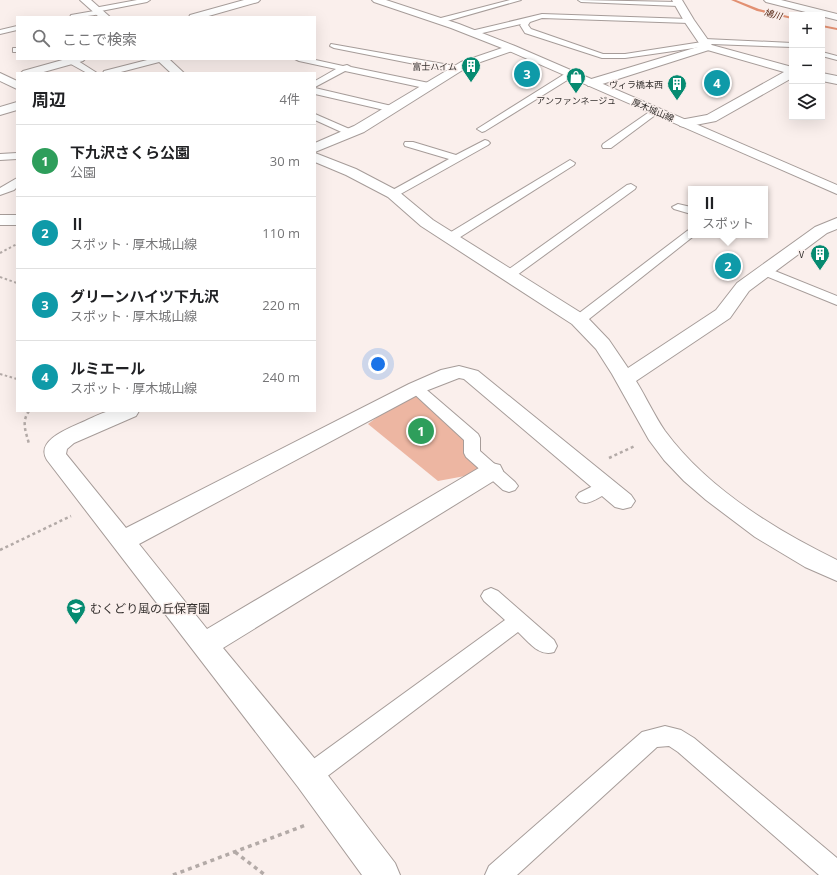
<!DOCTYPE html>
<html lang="ja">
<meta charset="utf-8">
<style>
body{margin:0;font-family:"Open Sans","Noto Sans JP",sans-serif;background:#f6f6f6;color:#202124}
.controls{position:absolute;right:12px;top:12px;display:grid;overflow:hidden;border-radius:0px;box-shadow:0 4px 16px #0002}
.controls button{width:36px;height:36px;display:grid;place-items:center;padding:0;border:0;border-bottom:1px solid #e0e0e0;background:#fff;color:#202124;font:20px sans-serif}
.you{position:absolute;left:378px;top:364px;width:14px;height:14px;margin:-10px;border:3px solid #fff;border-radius:50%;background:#1a73e8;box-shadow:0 0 0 6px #1a73e833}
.badge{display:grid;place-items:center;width:26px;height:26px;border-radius:50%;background:#d93025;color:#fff;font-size:13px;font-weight:700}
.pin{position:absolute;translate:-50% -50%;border:2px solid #fff;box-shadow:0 1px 4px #0006}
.popup{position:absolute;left:688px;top:186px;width:80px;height:52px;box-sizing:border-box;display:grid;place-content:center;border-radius:0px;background:#fff;filter:drop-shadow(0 1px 3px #0005);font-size:13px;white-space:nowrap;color:#757577}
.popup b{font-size:15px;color:#202124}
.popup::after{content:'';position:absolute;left:50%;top:100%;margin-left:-8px;border:8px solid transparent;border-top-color:#fff}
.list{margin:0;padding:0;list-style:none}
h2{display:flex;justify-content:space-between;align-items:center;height:52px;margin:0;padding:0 16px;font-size:17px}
h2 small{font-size:13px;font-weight:400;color:#757577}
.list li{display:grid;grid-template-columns:26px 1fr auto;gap:12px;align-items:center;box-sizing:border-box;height:72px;padding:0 16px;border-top:1px solid #e0e0e0}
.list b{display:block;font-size:15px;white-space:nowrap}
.list p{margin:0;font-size:13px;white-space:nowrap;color:#757577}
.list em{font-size:13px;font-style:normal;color:#757577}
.icon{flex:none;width:22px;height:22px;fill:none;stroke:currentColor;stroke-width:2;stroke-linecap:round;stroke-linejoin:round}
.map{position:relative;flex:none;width:837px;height:875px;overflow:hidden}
.search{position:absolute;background:#fff;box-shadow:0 4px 16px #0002;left:16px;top:16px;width:300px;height:44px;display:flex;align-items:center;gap:10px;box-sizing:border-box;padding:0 14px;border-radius:0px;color:#757577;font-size:15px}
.panel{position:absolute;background:#fff;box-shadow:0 4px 16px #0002;left:16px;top:72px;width:300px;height:340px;border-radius:0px}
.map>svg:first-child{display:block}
</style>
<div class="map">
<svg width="837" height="875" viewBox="0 0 837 875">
<rect width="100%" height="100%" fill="#faefec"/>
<polygon fill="#edb6a2" points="416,388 472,438 492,471 438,481 368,424"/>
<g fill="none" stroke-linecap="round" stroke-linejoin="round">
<g fill="#e29072" fill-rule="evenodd">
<polygon points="731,0 736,0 759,9 792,17 792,19 757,11"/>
<polygon points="822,25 837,28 837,30 822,27"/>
</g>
<g stroke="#a69c99" stroke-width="2">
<g id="service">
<path d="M137,0H150L147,2L101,11V14C90,16 81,17 70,17L71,15L94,11V8Z"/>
<polygon points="510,0 521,0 440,23 436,21 437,19"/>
<polygon points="578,0 678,2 682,4 678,6 581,2"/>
<polygon points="542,14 689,19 693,21 689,23 542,18 530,22 528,25 531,29 603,54 625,54 702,42 702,39 705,39 792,43 792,47 712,44 708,46 625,58 602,58 525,33 520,25 521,24 474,35 470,33 471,31"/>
<polygon points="17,26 17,30 0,34 0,30"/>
<polygon points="331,44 455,66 459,69 455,72 334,48 330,46"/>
<rect x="13" y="48" width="4" height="4"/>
<polygon points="822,52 837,56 837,60 822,56"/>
<polygon points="70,59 75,59 97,73 87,73 69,63 68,61"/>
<polygon points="151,59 164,59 163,61 117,73 103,73 104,71"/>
<polygon points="295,59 311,59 343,66 347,65 351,67 429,83 433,86 429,89 345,71 315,87 315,81 336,69 299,61"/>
<polygon points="573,72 577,75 569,79 485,131 482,132 477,129 563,75"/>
<polygon points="315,88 396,107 398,109 393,112 315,94"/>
<polygon points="655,108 658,109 660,111 658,113 611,148 603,148 602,146 603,144"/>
<polygon points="315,114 354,131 356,133 354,135 348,135 315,120"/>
<polygon points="485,140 488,141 490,143 488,145 397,196 389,196 388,194 389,192 449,159 405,146 404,144 405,142 413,142 456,155"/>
<polygon points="17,153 17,159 0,160 0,154"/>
<polygon points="570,160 575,163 574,165 454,241 446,241 444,238 446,235"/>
<polygon points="17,178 17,187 14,190 0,195 0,188"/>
<polygon points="631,184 636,187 635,189 513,278 505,278 503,275 505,272 627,185"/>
<polygon points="678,204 691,207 691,214 674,209 672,207"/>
<polygon points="691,229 691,235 695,235 584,323 574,323 572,320 574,317 687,231"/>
<polygon points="765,267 837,296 837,305 761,274 759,271 761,268"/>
<polygon points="416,383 421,385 478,434 480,438 480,451 515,482 518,486 515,490 509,492 503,490 466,457 464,453 464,440 411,391 409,388 411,385"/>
<path d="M605,480L611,482L614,486C610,492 592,503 585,503C584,503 580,502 579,501L576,497L579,493Z"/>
<path d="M491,588L498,591L554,640L557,646L554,652C539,657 529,642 518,632L317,784L309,787L301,784L297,776L301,768L505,620L484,601L481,596L484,591Z"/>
<polygon points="665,726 681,730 694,738 837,858 837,875 819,875 678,752 669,746 657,747 517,875 485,875 489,866 642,732"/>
</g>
</g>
<g stroke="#a69c99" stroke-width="2">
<g id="minor">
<polygon points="80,0 91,0 110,17 99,17"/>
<polygon points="244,0 260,0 258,2 205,17 189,17 190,15"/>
<polygon points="764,0 781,0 837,14 837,20 766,2"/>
<polygon points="708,44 792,67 792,78 716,121 685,127 680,126 678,123 680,120 707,115 784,72 704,49 703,47 704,45"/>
<polygon points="511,45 516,48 515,50 469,66 364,132 315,152 315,143 354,126 461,62"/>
<polygon points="66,59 85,59 83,61 40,73 21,73 23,71"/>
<polygon points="156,59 169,59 184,73 171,73"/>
<polygon points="0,73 17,81 17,89 0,81"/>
<polygon points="822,73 837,76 837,84 822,81"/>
<polygon points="17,102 17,110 0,115 0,107"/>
<path d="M315,153L356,169L398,191L433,220L586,316L609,340L628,368L716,310L737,283L815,227L837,218V229L827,233L749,291L730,318L636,381C646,397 654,415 665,431C706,487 775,530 837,560V581L805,567L755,537L706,500L684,481L664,460L649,440L612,374L596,349L572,324L421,226L388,197L346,175L315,162Z"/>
<rect x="0" y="215" width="17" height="10"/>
<path d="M459,366L478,371L631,495L635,501L631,507L623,509L615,507L464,379L459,378L423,392L139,544L207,629L484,465L492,463L500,465L503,471L500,477L223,648L320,765L395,863L400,875H362L298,787L47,460C34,439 73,427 87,420C94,417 103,412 110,411C120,410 130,411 139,411L136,416L74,443L67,449L66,454L126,528L409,384L441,370Z"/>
</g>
</g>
<g stroke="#a69c99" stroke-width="2">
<polygon id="tertiary" points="672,0 682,0 694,20 713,47 712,49 596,86 588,86 586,83 588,80 701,46 684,21"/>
</g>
<g stroke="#a69c99" stroke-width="2">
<polygon id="secondary" points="372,0 386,0 459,24 515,46 837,185 837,194 507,50 451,28 374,2"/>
</g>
<g stroke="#b3aaa7" stroke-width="2" stroke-dasharray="2.5 2.5" stroke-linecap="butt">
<polyline points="0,253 17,244"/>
<polyline points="0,277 17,283"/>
<polyline points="0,374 17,379"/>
</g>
<g stroke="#b3aaa7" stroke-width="2.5" stroke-dasharray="3 3" stroke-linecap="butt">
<path d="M29,411C21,422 26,432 29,444"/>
<polyline points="609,458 635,446"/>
<polyline points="0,550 71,516"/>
</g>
<g stroke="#b3aaa7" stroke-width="3.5" stroke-dasharray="4 4" stroke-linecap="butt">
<polyline points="235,852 265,875"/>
<polyline points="173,875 306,825"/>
</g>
<use href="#service" fill="#fff" fill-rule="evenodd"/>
<use href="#minor" fill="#fff" fill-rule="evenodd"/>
<use href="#tertiary" fill="#fff" fill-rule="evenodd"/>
<use href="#secondary" fill="#fff" fill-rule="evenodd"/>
</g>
<defs>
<g id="building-pin" transform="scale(1)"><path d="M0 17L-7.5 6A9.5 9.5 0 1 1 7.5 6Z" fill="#068b71" stroke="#faefec"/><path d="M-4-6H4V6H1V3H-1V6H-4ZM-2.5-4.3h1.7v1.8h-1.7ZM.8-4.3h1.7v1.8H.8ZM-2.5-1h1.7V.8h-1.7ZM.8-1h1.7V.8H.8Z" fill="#fff"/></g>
<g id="shop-pin" transform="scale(1)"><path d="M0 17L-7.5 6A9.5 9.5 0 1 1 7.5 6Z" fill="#068b71" stroke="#faefec"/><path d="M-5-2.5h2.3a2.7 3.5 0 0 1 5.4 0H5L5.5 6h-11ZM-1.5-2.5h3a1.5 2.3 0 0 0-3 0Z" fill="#fff"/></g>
<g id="school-pin" transform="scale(1)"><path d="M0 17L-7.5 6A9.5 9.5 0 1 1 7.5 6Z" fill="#068b71" stroke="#faefec"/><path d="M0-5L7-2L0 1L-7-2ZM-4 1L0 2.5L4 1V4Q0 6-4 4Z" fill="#fff"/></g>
</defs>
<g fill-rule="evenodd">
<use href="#building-pin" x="471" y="66"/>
<use href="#shop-pin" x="576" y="77"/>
<use href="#building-pin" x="677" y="84"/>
<use href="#building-pin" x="820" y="254"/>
<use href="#school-pin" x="76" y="608"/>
</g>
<g text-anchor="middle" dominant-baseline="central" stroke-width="3" stroke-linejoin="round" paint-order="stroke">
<g font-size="9" font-style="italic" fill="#491702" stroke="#faefec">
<text transform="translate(773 14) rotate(14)">鳩川</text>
</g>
<g font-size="9" fill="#34302e" stroke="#faefec" text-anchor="end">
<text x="457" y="66">富士ハイム</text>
<text x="663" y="84">ヴィラ橋本西</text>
<text x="576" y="100" text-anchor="middle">アンファンネージュ</text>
<text x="806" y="254">Ⅴ</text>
</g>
<g font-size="9" fill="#34302e" stroke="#faefec">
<text transform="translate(653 110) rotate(23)">厚木城山線</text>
</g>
<g font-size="12" fill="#34302e" stroke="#faefec" text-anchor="start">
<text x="90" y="608">むくどり風の丘保育園</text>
</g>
</g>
</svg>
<div class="controls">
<button>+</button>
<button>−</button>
<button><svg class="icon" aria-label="layers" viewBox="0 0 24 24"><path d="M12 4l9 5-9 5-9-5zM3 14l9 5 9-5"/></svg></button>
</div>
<div class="you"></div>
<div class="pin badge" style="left:421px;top:431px;background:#2e9e5b">1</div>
<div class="pin badge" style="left:728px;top:266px;background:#0f9aa8">2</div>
<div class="popup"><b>Ⅱ</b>スポット</div>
<div class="pin badge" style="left:527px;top:74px;background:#0f9aa8">3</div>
<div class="pin badge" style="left:717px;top:83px;background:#0f9aa8">4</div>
<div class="search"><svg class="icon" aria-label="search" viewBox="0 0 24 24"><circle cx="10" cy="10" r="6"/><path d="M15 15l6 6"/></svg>ここで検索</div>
<section class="panel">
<h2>周辺<small>4件</small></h2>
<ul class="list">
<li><span class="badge" style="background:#2e9e5b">1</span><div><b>下九沢さくら公園</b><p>公園</p></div><em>30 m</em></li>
<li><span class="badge" style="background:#0f9aa8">2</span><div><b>Ⅱ</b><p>スポット · 厚木城山線</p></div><em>110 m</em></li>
<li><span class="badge" style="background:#0f9aa8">3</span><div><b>グリーンハイツ下九沢</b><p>スポット · 厚木城山線</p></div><em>220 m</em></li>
<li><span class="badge" style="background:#0f9aa8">4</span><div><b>ルミエール</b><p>スポット · 厚木城山線</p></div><em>240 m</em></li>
</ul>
</section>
</div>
